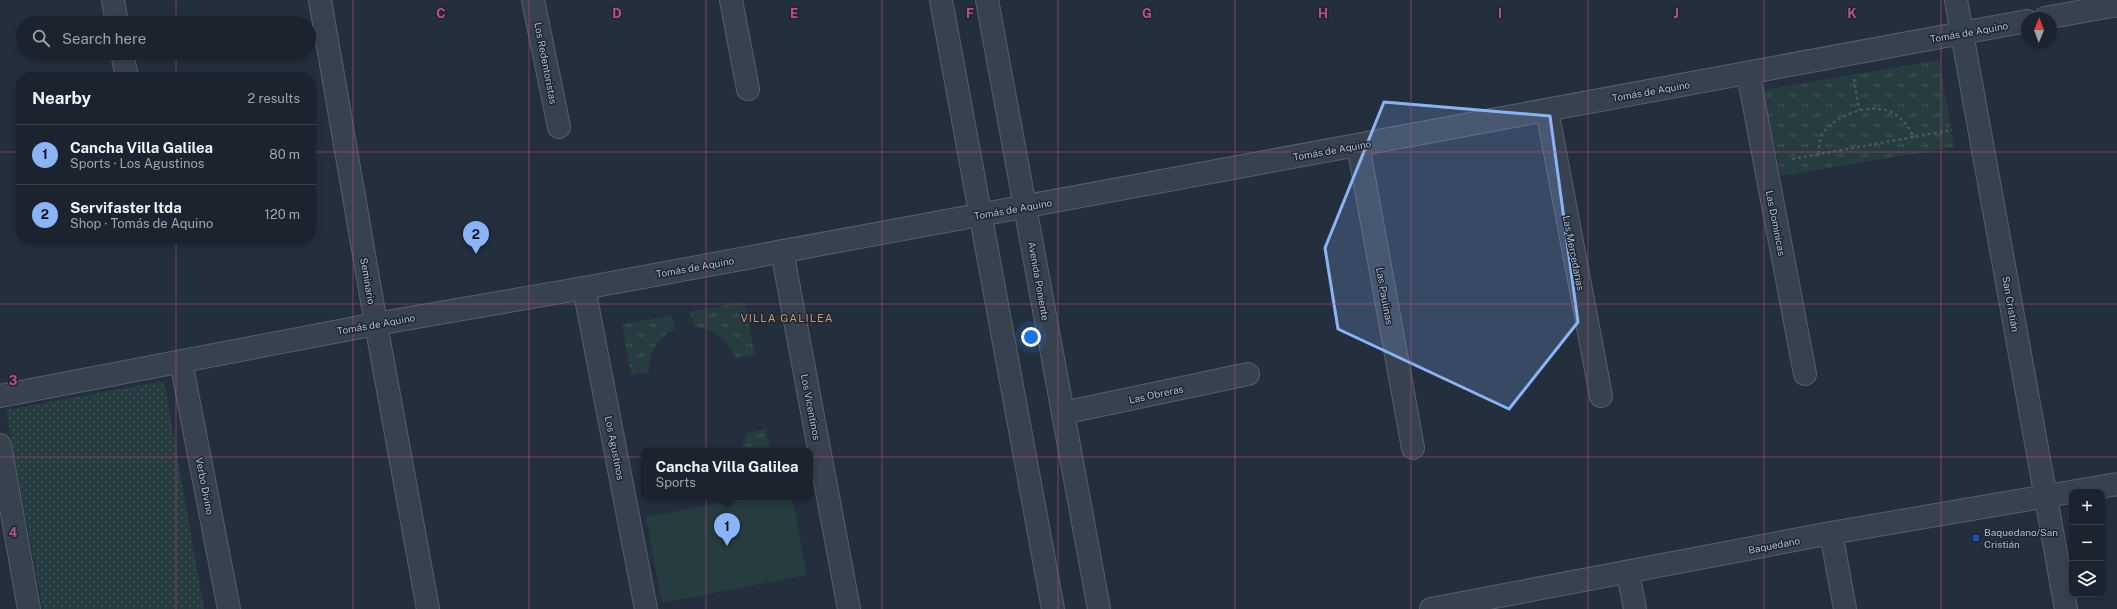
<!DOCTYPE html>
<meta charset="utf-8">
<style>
body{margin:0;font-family:"Public Sans",sans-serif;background:#282f3a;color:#f1f3f6}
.controls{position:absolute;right:12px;bottom:12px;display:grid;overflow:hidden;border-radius:8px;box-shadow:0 2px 6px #0003}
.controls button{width:36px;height:36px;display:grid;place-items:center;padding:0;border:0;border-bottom:1px solid #39404a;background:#1b232e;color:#f1f3f6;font:20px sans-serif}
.compass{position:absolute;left:2021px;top:12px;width:36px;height:36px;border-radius:50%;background:#1b232e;box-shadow:0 2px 6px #0003;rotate:1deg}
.you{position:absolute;left:1031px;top:337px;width:14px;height:14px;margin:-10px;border:3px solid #fff;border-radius:50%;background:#1a73e8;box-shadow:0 0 0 6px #1a73e833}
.badge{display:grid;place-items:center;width:26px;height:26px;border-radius:50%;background:#8ab4f8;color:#111;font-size:13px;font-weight:700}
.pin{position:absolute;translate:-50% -33px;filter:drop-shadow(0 1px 2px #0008)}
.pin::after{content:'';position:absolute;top:21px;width:14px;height:12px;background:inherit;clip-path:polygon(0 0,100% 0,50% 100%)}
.popup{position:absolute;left:641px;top:448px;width:172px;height:52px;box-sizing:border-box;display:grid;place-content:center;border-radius:8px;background:#1b232e;filter:drop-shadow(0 1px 3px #0005);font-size:13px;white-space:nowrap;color:#a0a4aa}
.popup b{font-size:15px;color:#f1f3f6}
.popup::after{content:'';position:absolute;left:50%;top:100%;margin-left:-8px;border:8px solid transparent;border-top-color:#1b232e}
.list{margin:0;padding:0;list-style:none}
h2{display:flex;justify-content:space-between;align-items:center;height:52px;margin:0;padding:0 16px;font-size:17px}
h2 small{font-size:13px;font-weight:400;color:#a0a4aa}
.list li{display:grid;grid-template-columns:26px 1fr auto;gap:12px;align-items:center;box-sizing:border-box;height:60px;padding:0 16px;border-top:1px solid #39404a}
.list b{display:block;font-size:15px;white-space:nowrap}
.list p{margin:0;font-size:13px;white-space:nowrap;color:#a0a4aa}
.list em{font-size:13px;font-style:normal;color:#a0a4aa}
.icon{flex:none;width:22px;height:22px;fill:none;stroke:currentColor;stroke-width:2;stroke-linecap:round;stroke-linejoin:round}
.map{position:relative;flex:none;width:2117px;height:609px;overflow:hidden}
.search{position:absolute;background:#1b232e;box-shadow:0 2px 6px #0003;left:16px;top:16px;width:300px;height:44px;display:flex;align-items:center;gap:10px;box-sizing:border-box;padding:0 14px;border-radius:22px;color:#a0a4aa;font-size:15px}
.panel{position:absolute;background:#1b232e;box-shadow:0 2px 6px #0003;left:16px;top:72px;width:300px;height:172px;border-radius:16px}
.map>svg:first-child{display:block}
</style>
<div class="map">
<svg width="2117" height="609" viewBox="0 0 2117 609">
<defs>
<pattern id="grass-tufts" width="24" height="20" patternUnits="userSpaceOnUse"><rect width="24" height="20" fill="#263c3f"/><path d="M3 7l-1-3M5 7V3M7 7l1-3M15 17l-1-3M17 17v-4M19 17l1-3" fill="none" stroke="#435659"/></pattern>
<pattern id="park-dots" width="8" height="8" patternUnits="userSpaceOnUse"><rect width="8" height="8" fill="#263c3f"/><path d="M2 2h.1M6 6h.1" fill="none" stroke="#435659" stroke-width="1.8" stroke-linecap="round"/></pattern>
</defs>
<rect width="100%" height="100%" fill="#242f3e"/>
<g fill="url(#grass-tufts)">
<polygon points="1939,60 1954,147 1781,176 1762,90"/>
<path d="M744,302L755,354L736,358C726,339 716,329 694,327L690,312Z"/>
<path d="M672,316L675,329C656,338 650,352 649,372L631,375L622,324Z"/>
<polygon points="766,429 770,451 740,451 747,433"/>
</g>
<polygon fill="url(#park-dots)" points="164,381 204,609 43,609 6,410"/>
<polygon fill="#263c3f" points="753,497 792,497 807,575 662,603 646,517"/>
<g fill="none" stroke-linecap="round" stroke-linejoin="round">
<g stroke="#565f6c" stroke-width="24">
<g id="minor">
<polyline points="113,0 117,23"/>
<polyline points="320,0 376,324 428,609"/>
<polyline points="533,0 559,127"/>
<polyline points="731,0 748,89"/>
<polyline points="941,0 1053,609"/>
<polyline points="987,0 1099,609"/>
<polyline points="1956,0 2066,609"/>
<polyline points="2045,18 2117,5"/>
<polyline points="122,53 127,77"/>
<polyline points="1748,73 1805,374"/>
<polyline points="1547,110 1601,396"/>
<polyline points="1358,145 1413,448"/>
<polyline points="782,251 849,609"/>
<polyline points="584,288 646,609"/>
<polyline points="181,362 229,609"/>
<polyline points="0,396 376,324 584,288 2027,21"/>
<polyline points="1063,413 1248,374"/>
<polyline points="0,445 29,609"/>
<polyline points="1831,533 1845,609"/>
<polyline points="1628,573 1635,609"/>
<polyline points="1431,609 1831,533 2117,484"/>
</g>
</g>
<g stroke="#44595c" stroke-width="2.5" stroke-dasharray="3 3" stroke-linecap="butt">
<polyline points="1854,79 1859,110"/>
<path d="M1818,154C1819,148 1820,138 1823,133C1837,114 1873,101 1895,114C1904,120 1909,128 1914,138"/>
<polyline points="1792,159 1952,130"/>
</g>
<use href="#minor" stroke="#38414e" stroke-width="22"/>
</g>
<path fill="#8ab4f8" fill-opacity="0.2" stroke="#8ab4f8" stroke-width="3" stroke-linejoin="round" d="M1384,102L1550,116L1578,322L1509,409L1338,329L1325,248Z"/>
<path fill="none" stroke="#bd5182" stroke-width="1" stroke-opacity="0.55" d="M176,0V23M353,0V609M529,0V609M706,0V609M882,0V609M1058,0V609M1235,0V609M1411,0V609M1588,0V609M1764,0V609M1941,0V609M176,53V77M0,152H21M311,152H2117M176,239V609M0,304H2117M0,457H2117"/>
<rect fill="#1a4fb4" stroke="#1d2633" stroke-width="1.5" x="1972" y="534" width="8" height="8" rx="2"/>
<g text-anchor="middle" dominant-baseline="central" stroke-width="3" stroke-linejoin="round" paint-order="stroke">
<g font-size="10" fill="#b4bcc9" stroke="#1d2633">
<text transform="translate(1969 32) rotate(-10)">Tomás de Aquino</text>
<text transform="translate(546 63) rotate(79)">Los Redentoristas</text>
<text transform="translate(1651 91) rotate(-10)">Tomás de Aquino</text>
<text transform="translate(1332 150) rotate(-10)">Tomás de Aquino</text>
<text transform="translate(1013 209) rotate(-10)">Tomás de Aquino</text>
<text transform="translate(1776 223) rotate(79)">Las Dominicas</text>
<text transform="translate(1574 253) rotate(79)">Las Mercedarias</text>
<text transform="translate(695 267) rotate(-10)">Tomás de Aquino</text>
<text transform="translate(368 281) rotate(80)">Seminario</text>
<text transform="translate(1039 281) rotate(80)">Avenida Poniente</text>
<text transform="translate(1385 296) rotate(80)">Las Paulinas</text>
<text transform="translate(2011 304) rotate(80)">San Cristián</text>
<text transform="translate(376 324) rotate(-10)">Tomás de Aquino</text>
<text transform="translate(1156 394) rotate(-12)">Las Obreras</text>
<text transform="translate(811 407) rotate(79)">Los Vicentinos</text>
<text transform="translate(615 448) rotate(79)">Los Agustinos</text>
<text transform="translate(205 486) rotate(79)">Verbo Divino</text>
<text transform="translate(1774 545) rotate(-11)">Baquedano</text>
</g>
<g font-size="10" fill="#b4bcc9" stroke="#1d2633" text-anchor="start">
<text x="1984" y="532">Baquedano/San<tspan x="1984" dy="12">Cristián</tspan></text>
</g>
<g font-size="11" letter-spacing="1" fill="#d59563" stroke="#1d2633">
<text x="787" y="318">VILLA GALILEA</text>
</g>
</g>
<g font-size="13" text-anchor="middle" font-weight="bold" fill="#bd5182" stroke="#1d2633" stroke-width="3" stroke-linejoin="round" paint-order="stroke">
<text x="441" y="18">C</text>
<text x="617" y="18">D</text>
<text x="794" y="18">E</text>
<text x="970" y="18">F</text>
<text x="1147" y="18">G</text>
<text x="1323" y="18">H</text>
<text x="1500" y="18">I</text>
<text x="1676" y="18">J</text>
<text x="1852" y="18">K</text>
<text x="13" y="385">3</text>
<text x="13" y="537">4</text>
</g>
</svg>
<div class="controls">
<button>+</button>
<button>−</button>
<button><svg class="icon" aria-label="layers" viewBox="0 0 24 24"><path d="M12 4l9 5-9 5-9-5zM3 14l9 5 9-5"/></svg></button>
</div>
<svg class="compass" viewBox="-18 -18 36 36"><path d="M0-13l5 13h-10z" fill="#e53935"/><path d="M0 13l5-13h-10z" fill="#a0a4aa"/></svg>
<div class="you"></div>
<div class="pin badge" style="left:727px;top:546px">1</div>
<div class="popup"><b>Cancha Villa Galilea</b>Sports</div>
<div class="pin badge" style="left:476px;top:254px">2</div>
<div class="search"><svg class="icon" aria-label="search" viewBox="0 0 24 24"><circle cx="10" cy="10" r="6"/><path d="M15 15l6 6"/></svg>Search here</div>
<section class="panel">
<h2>Nearby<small>2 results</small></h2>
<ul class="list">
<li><span class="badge">1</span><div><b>Cancha Villa Galilea</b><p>Sports · Los Agustinos</p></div><em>80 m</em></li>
<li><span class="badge">2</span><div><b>Servifaster ltda</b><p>Shop · Tomás de Aquino</p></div><em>120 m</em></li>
</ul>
</section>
</div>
